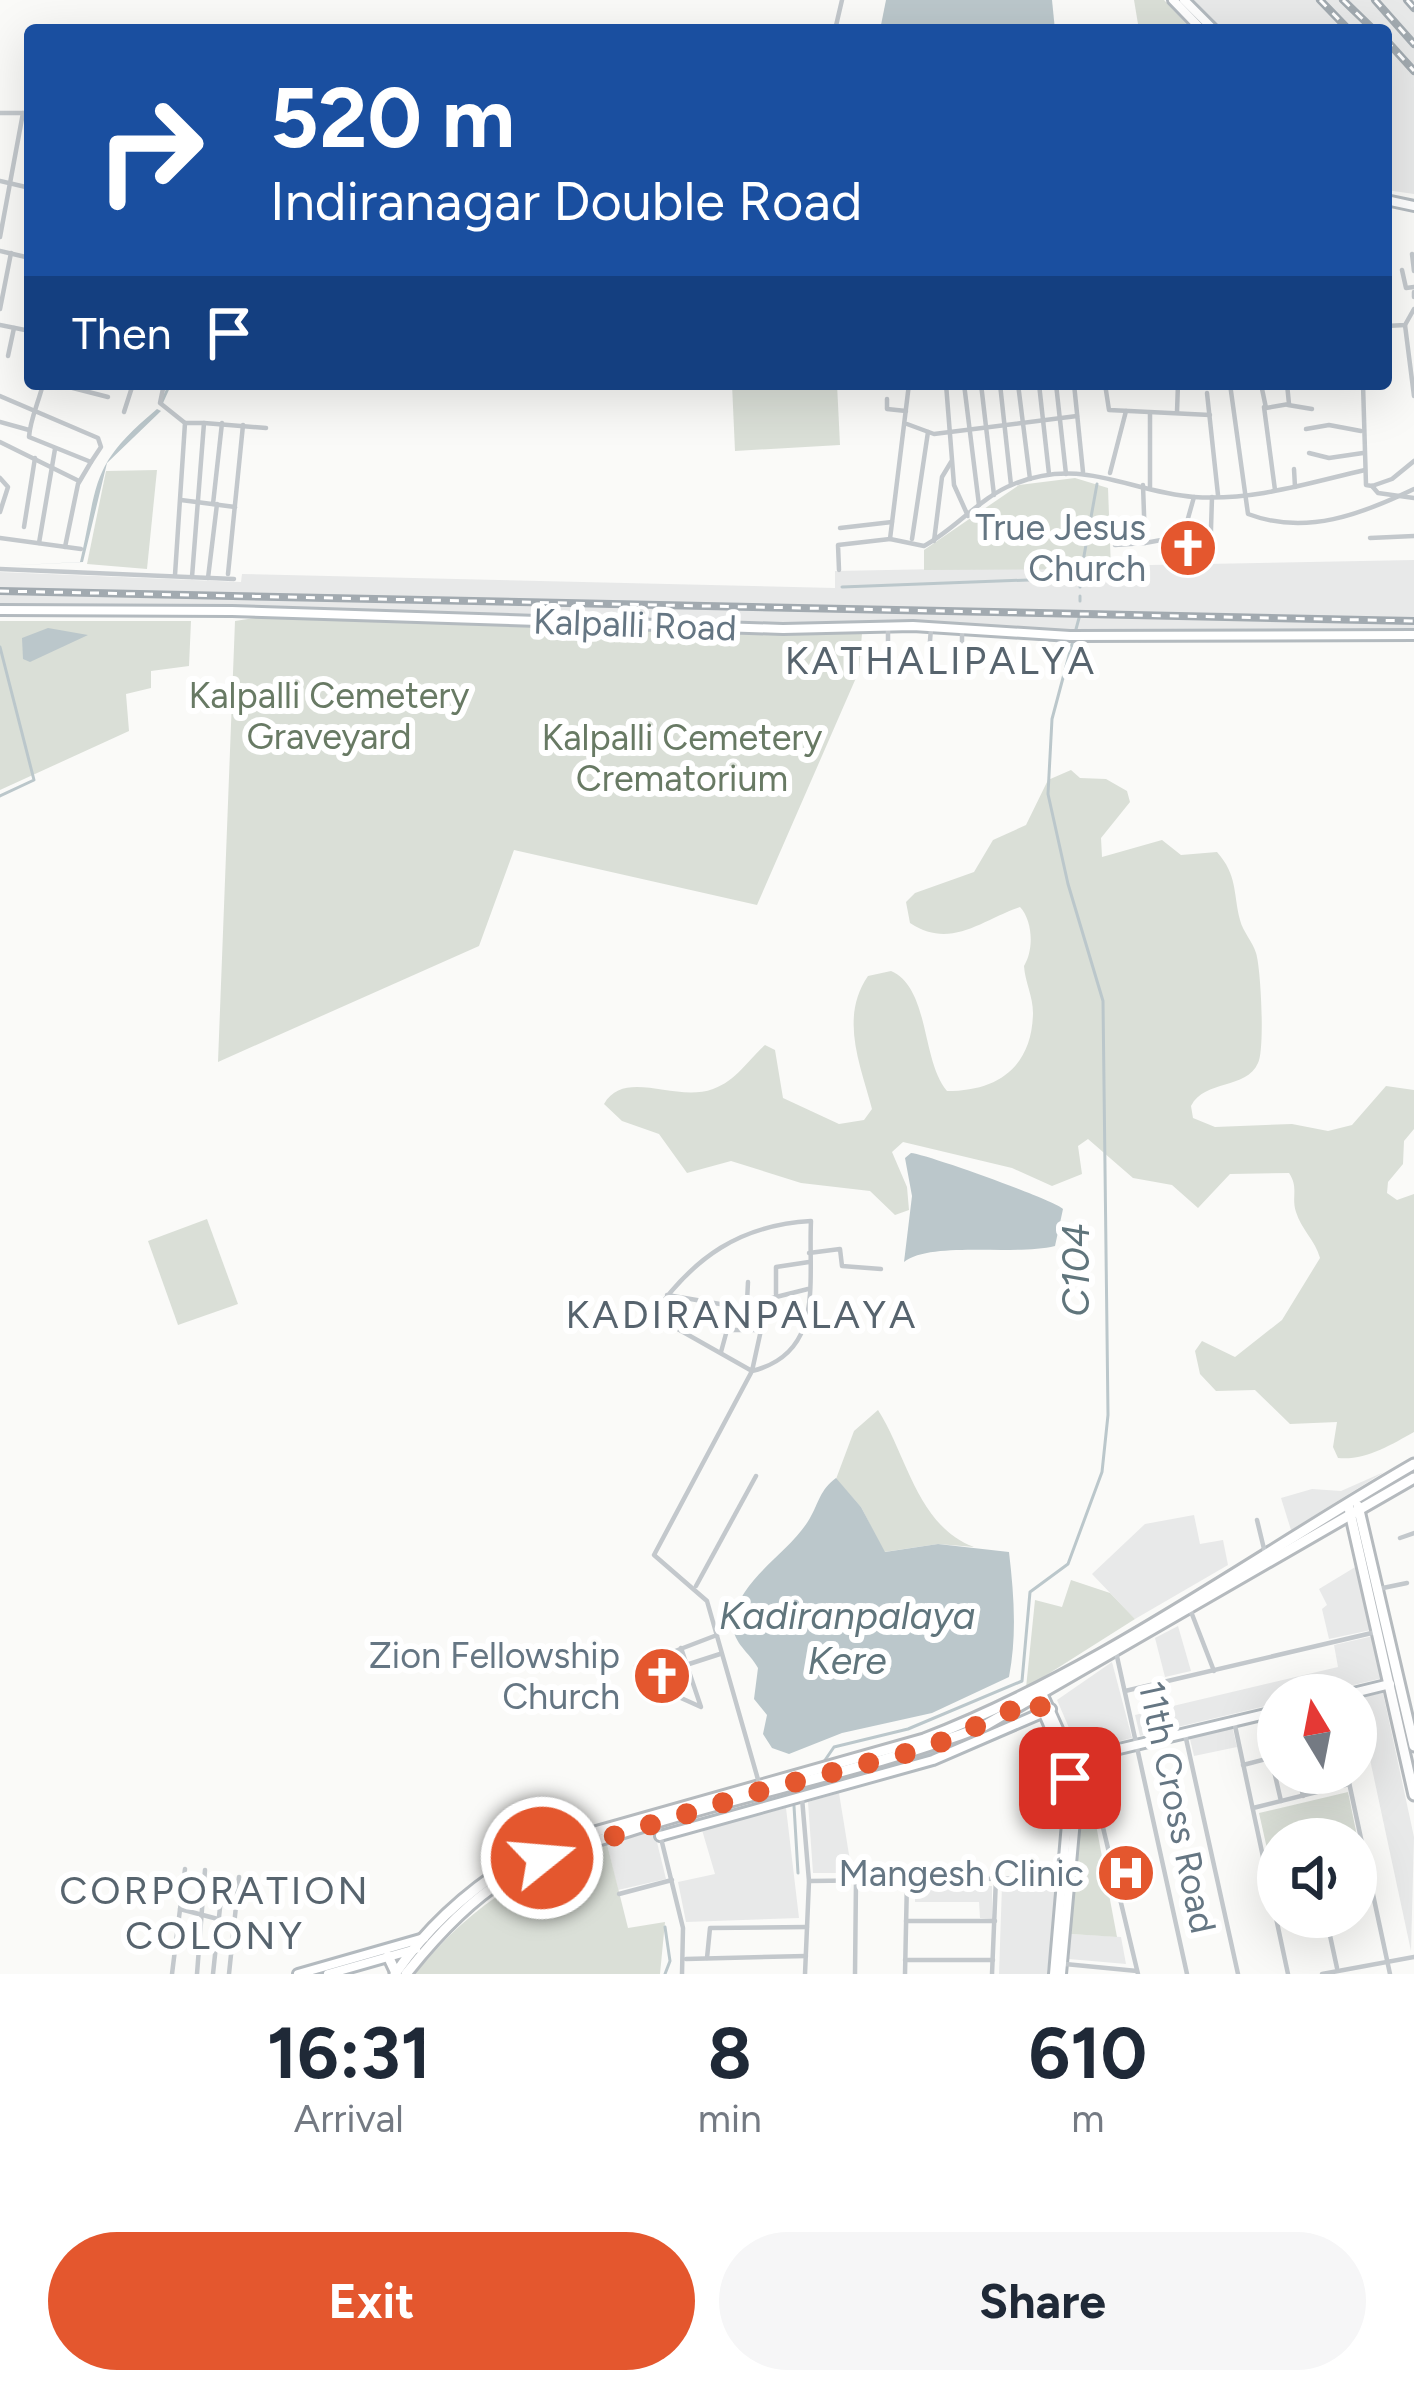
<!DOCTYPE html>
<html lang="en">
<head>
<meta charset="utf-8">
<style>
	body { margin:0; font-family:Figtree,sans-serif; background:#f6f6f7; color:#1f2937; height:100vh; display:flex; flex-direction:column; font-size:45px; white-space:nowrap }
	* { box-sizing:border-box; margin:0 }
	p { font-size:39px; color:#747a83 }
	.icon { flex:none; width:66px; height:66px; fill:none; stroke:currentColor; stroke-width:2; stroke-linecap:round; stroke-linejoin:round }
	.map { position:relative; height:1974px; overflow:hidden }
	.side { display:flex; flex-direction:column; background:#fff; flex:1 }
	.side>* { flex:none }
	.banner { position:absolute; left:24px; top:24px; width:1368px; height:366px; border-radius:12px; box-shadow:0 12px 48px #0002; background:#1a4fa0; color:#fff; overflow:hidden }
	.needle { width:78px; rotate:350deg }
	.tools { position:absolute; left:1257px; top:1674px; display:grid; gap:24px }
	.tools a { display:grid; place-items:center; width:120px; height:120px; border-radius:50%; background:#fff; box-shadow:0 12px 48px #0002; font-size:60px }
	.pin { position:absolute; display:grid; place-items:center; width:102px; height:102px; color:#fff; margin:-51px; border-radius:24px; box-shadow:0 6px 18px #0006 }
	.me { position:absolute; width:132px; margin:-66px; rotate:73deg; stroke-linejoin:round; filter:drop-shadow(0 0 9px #0008) }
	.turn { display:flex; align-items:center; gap:42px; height:252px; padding:0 48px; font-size:54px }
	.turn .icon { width:156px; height:156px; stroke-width:2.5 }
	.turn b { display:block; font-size:84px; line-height:102px }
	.then { display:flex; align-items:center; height:114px; padding:0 48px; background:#0003; gap:24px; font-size:45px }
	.eta { display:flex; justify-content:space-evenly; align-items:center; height:204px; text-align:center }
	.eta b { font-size:72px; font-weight:700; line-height:84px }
	.primary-button { display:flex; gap:24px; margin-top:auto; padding:24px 48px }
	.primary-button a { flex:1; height:138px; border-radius:72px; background:#e4572e; color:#fff; font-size:48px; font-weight:700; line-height:138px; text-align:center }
	.primary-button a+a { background:#f6f6f7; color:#1f2937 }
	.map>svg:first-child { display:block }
	.built { fill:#e8e9e9 }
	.green { fill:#dadfd7 }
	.water { fill:#bbc7cb }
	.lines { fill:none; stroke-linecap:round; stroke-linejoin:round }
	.stream { stroke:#bbc7cb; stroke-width:3 }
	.secondary-casing { stroke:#b3babf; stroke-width:14 }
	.primary-casing { stroke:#b5babe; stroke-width:15 }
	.street { stroke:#c3c8cc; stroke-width:4.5 }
	.secondary { stroke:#fff; stroke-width:8 }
	.primary { stroke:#fff; stroke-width:9 }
	.rail-casing { stroke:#a2aab0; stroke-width:8 }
	.rail { stroke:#fff; stroke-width:3; stroke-dasharray:9; stroke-linecap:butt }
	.route { stroke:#e4572e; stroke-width:21; stroke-dasharray:0 37.8 }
	.labels { text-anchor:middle; stroke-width:12; stroke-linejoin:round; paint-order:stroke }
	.poi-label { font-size:36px; fill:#657683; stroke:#fff; text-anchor:end }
	.street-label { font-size:36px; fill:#657683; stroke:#fff }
	.park-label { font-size:36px; fill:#687a64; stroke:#fff }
	.neighbourhood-label { font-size:39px; letter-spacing:3px; fill:#57646e; stroke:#fff }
	.water-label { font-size:39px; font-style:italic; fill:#60757c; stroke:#fff }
</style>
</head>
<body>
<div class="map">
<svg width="1414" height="1974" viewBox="0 0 1414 1974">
	<rect width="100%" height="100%" fill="#fafaf8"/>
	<!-- built -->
	<g class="built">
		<polygon points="1191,0 1414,0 1414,194 1386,190 1386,30 1219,30"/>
		<polygon points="1414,560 1414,628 1074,631 912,621 820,625 177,606 0,608 0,572 241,582 242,574 835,588 835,571"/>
		<polygon points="1384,1472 1291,1530 1281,1498 1312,1489 1341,1491"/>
		<polygon points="1194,1515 1200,1544 1223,1540 1228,1565 1135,1619 1092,1574 1145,1524"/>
		<polygon points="1357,1566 1371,1630 1329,1639 1322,1609 1327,1605 1319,1589"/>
		<polygon points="1178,1626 1191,1671 1165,1677 1155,1638"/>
		<polygon points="1373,1636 1383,1678 1311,1695 1278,1695 1278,1703 1140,1736 1135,1715 1338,1667 1334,1645"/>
		<polygon points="1112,1662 1132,1738 1079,1751 1057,1700"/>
		<polygon points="1383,1693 1414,1837 1411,1951 1362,1722 1356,1722 1356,1698"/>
		<polygon points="1232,1726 1237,1747 1194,1756 1189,1735"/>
		<polygon points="839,1793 852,1873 813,1873 808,1802"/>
		<polygon points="786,1808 799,1918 686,1922 678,1882 715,1874 702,1830"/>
		<polygon points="654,1830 666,1879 618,1890 607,1844"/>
		<polygon points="1002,1885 1058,1886 1047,1974 999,1974"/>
		<polygon points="992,1886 992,1919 980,1918 979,1902 915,1902 915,1887"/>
		<polygon points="1071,1934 1121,1937 1126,1964 1069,1959"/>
	</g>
	<!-- green -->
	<g class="green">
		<polygon points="1134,0 1164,0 1192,30 1139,30"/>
		<polygon points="732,384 837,384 840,445 735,451"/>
		<polygon points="157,470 147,569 87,564 106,471"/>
		<polygon points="1075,478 1108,488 1111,569 924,570 924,550 1019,485"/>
		<polygon points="260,617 862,633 859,671 757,905 514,850 479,946 218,1062 235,621"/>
		<polygon points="0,621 191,621 189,666 151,671 151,688 126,694 129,731 0,790"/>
		<path d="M1071,770L1080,778L1106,779L1127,791L1130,802L1101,838L1102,857L1162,840L1181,855L1217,852C1238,876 1233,893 1240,920C1243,932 1253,942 1256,953C1261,968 1265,1050 1258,1063C1246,1090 1205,1079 1191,1106L1193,1118L1215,1127L1292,1124L1328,1131L1352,1125L1386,1086L1414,1090V1129L1404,1141L1403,1164L1388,1182L1387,1193L1397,1200L1414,1194V1432C1391,1445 1364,1461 1338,1458L1333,1447L1337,1422L1290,1424L1255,1390L1216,1391L1200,1374L1195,1351L1202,1341L1235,1357L1282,1320L1320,1258C1315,1240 1301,1229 1296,1212C1291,1197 1299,1188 1289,1173L1230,1174L1198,1208L1172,1185L1133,1178L1088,1139L1078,1146L1082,1174L1052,1186L1012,1168L903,1142L892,1152L907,1187L909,1210L895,1215L870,1191L801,1183L731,1161L687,1173L659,1134L622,1121L604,1104C625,1068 675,1103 713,1089C737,1080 748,1060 765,1045L775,1050L783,1098L839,1124L864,1120L872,1109C861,1066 839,1018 868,976L891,971C930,988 921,1060 947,1091C999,1091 1032,1066 1033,1013C1033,996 1025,982 1024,966C1034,950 1033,921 1020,907C981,920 951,950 910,923L906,902L915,893L974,872L993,840L1026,825L1048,780Z"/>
		<polygon points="207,1219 238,1304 178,1325 148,1241"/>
		<path d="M878,1410C907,1455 917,1526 974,1547L938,1544L884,1552L861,1507L836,1479L854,1431Z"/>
		<polygon points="1071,1580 1110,1593 1135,1619 1026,1688 1035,1600 1062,1607"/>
		<polygon points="1348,1792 1359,1846 1356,1839 1278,1839 1275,1884 1259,1813"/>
		<polygon points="1079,1798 1091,1798 1117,1937 1071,1934"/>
		<path d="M607,1844L628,1928L665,1922L660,1974H415C469,1907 526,1870 607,1844Z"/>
	</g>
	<!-- water -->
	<g class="water">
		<polygon points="886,0 1052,0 1055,30 880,30"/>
		<path d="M157,409L161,411L107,463L83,562L0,566L80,562C99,481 89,466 157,409Z"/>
		<polygon points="48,628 88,635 30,662 23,659 22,638"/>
		<path d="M911,1153C926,1154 1054,1200 1063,1209L1055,1246C1014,1256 931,1241 904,1262L912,1196L905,1158Z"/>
		<path d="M836,1478L861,1507L885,1552L938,1544L1009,1552C1014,1595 1017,1635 1009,1677L932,1713L842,1733L789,1754L772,1748L763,1734L767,1715L754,1699L758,1668C748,1650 729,1641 734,1618C741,1577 791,1552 810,1518C819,1502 820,1490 836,1478Z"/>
	</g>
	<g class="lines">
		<!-- stream -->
		<g class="stream">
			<polyline points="161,404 170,384"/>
			<polyline points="1080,578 1097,484"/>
			<polyline points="842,587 1080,578 1080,587"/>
			<polyline points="1080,601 1080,596"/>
			<polyline points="0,647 34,780 0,796"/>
			<polyline points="821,1766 834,1747 908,1729 1022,1681 1030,1592 1068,1564 1102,1472 1108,1415 1103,1001 1068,884 1048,794 1052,719 1079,618"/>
			<polyline points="805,1790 966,1742"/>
			<polyline points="792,1792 792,1794"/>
			<polyline points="794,1806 798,1873"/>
			<polyline points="665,1974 670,1961 665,1927"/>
		</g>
		<defs>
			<g id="secondary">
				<polyline points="1173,0 1202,30"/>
				<polyline points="1184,0 1214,30"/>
				<polyline points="1386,200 1414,206"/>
				<polyline points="0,610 232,611 783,629 913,626 1070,636 1414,635"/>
				<polyline points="1041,1691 1079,1776 1061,1974"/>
				<polyline points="1036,1695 1071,1777 1054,1974"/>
				<polyline points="1345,1695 1390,1684"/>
				<polyline points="1073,1760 1278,1711"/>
				<polyline points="660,1836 933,1760 1051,1709"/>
				<polyline points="298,1974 424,1938"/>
				<polyline points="328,1974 416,1949"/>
			</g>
			<g id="primary">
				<polyline points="1358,1506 1414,1746"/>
				<polyline points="1349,1508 1414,1795"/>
				<polyline points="388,1956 396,1973"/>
				<path d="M395,1974C432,1920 480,1880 538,1848L924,1739C1098,1672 1253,1557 1414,1464"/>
				<path d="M406,1974C433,1940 468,1902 505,1879C547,1853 595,1842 641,1827C755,1791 873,1769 984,1726L1414,1478"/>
			</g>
		</defs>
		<!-- secondary casing -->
		<use href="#secondary" class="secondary-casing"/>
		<!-- primary casing -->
		<use href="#primary" class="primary-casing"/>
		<!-- street -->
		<g class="street">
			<polyline points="835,30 842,0"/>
			<polyline points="0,113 30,113"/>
			<polyline points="0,181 30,188"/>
			<polyline points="0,237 23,113"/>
			<polyline points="0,251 30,258"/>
			<polyline points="1412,254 1414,271"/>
			<polyline points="27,258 30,242"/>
			<polyline points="1402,270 1406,288 1414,287"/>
			<polyline points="1414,292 1414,297"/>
			<polyline points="1386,308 1390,325"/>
			<polyline points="0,309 11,253"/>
			<polyline points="0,325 30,331"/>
			<polyline points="1405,325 1414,396"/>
			<polyline points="1386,326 1405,325 1414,309"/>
			<polyline points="8,356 14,328"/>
			<polyline points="164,384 160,403 185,423 175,575"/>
			<polyline points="946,384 954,485 968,516"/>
			<polyline points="964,384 979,505"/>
			<polyline points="981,384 994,495"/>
			<polyline points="1000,384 1011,485"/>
			<polyline points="1018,384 1030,479"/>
			<polyline points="1039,384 1049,474"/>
			<polyline points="1056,384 1066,474"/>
			<polyline points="1074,384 1083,472"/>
			<polyline points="1105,384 1109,410 1210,415"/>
			<path d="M1230,384L1248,514C1306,536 1362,514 1414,489"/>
			<polyline points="1261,384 1266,408 1289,404 1287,384"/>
			<polyline points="1363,384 1366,485 1372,486"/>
			<polyline points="889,385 907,385"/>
			<polyline points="69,387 108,397"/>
			<polyline points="1207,393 1218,495"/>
			<path d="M0,396L98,438L101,447L91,462L29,437C30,420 39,401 43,384"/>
			<polyline points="887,399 887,409 906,411"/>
			<polyline points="1288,405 1312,409"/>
			<polyline points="1264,407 1275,490"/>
			<polyline points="124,412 133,384"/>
			<polyline points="1177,412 1178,384"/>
			<polyline points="0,422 29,430"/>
			<polyline points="185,423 204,423 192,577"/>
			<polyline points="204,423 266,428"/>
			<polyline points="907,424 934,434 1077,416"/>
			<polyline points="1306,429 1329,425 1361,431"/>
			<polyline points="0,442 79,481"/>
			<polyline points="1309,453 1329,458 1363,453"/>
			<polyline points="1294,469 1295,487"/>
			<polyline points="1110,473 1126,411"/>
			<polyline points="0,478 8,487 0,512"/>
			<polyline points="1143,485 1145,543 1183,536 1194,497"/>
			<polyline points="1372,486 1392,479 1414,461"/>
			<polyline points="1372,486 1378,493 1414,498"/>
			<polyline points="1150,487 1150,414"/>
			<polyline points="181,500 235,507"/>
			<polyline points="213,504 222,423"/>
			<polyline points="24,527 35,458"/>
			<polyline points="840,528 892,522"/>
			<polyline points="0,538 81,549"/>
			<polyline points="1370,538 1414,536"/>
			<path d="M890,539L924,546C956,529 980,497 1014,484C1084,456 1128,492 1194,497C1254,501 1308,483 1365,470"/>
			<polyline points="912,539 928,432"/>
			<polyline points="934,541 942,477 951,462"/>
			<polyline points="39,543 55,449"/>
			<polyline points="1115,545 1145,543"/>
			<polyline points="65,547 78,484 91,462"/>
			<polyline points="1210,561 1212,497"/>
			<polyline points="0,569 234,579"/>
			<polyline points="839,570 838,545 890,539 909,384"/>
			<polyline points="228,574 243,425"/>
			<polyline points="208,578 217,504"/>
			<polyline points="962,629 962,659"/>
			<polyline points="888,649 888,627"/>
			<polyline points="929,654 931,628"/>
			<polyline points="809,1253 840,1249 842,1266 881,1269"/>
			<polyline points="748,1282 747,1302 764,1306"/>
			<polyline points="776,1294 776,1267 809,1262"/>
			<polyline points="667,1295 720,1304"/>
			<polyline points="721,1352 727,1330 761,1330 764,1300 808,1289"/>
			<polyline points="1257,1520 1265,1553"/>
			<polyline points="1400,1538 1414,1533"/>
			<polyline points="696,1586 756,1476"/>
			<polyline points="1378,1589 1407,1583"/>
			<polyline points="1190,1609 1214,1671"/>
			<polyline points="681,1648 701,1707 661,1689 652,1676 720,1654"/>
			<polyline points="1116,1652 1187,1974"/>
			<polyline points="636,1666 717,1635"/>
			<polyline points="1125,1691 1376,1632"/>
			<polyline points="1261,1715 1281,1801"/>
			<polyline points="1234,1721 1288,1974"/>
			<polyline points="1185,1734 1238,1974"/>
			<polyline points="1243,1765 1278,1756"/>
			<polyline points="1077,1768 1090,1773 1138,1974"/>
			<polyline points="1298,1773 1303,1796"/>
			<polyline points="1347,1773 1390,1974"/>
			<path d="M759,1783L707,1601L654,1555L752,1371C825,1353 808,1282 811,1221C740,1225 694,1257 653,1315L752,1371L761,1330"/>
			<polyline points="802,1798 809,1881 805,1974"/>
			<polyline points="1253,1808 1349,1784"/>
			<polyline points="657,1822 683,1928 682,1974"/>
			<polyline points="1356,1879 1369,1877"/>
			<polyline points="809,1881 1064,1878"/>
			<polyline points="619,1894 672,1880"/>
			<polyline points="180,1909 233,1923"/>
			<polyline points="1326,1917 1337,1968"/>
			<polyline points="906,1921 995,1921"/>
			<polyline points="707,1958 710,1928 807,1927"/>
			<polyline points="686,1959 806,1956"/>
			<polyline points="905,1960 993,1960"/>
			<polyline points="1065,1964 1137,1971"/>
			<polyline points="172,1974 185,1869"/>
			<polyline points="197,1974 205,1870"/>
			<polyline points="213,1974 223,1879"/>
			<polyline points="229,1974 239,1877"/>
			<polyline points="855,1974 856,1880"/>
			<polyline points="905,1974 907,1880"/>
			<polyline points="992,1974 996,1878"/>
			<polyline points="1322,1974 1414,1957"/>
		</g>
		<!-- secondary -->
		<use href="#secondary" class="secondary"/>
		<!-- primary -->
		<use href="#primary" class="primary"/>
		<defs>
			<g id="rail">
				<polyline points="1320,0 1349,30"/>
				<polyline points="1343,0 1374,30"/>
				<polyline points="1375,0 1414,44"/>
				<polyline points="1407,0 1414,8"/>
				<polyline points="1386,40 1414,71"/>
				<polyline points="0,591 1414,621"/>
			</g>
		</defs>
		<!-- rail casing -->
		<use href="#rail" class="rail-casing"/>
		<!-- rail -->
		<use href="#rail" class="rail"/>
	</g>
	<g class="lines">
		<!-- route -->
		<polyline class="route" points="542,1858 761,1791 930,1747 1037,1699 1070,1778"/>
	</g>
	<!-- icons -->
	<defs>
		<symbol id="church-disc" viewBox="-11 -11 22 22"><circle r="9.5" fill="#e4572e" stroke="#fff"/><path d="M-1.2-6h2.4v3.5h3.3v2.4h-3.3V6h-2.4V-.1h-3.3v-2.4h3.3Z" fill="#fff"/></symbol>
		<symbol id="hospital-disc" viewBox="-11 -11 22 22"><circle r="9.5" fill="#e4572e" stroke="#fff"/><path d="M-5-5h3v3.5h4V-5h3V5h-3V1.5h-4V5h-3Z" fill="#fff"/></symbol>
	</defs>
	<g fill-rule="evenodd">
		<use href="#church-disc" x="1155" y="515" width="66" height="66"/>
		<use href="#church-disc" x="629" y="1643" width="66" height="66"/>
		<use href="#hospital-disc" x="1093" y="1840" width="66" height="66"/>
	</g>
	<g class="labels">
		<!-- poi labels -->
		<g class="poi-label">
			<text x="1146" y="540">True Jesus<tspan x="1146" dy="41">Church</tspan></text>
			<text x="620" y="1668">Zion Fellowship<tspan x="620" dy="41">Church</tspan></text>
			<text x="1084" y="1886">Mangesh Clinic</text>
		</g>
		<!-- street labels -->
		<g class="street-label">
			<text transform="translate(635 624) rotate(2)" y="13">Kalpalli Road</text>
			<text transform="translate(1178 1807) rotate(78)" y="13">11th Cross Road</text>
		</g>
		<!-- park labels -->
		<g class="park-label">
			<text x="329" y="708">Kalpalli Cemetery<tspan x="329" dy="41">Graveyard</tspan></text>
			<text x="682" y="750">Kalpalli Cemetery<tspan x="682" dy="41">Crematorium</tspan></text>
		</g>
		<!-- neighbourhood labels -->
		<g class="neighbourhood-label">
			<text x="941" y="674">KATHALIPALYA</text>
			<text x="742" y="1328">KADIRANPALAYA</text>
			<text x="215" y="1904">CORPORATION<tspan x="215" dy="45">COLONY</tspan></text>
		</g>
		<!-- water labels -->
		<g class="water-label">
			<text transform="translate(1075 1270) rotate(-90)" y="14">C104</text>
			<text x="847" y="1629">Kadiranpalaya<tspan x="847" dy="45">Kere</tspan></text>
		</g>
	</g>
</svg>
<div class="tools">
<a><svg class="needle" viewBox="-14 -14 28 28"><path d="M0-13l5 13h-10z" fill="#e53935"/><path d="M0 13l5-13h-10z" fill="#747a83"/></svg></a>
<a><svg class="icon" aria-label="sound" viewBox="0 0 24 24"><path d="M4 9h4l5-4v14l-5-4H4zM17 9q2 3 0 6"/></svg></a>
</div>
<div class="pin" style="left:1070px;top:1778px;background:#d93025"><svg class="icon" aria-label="arrive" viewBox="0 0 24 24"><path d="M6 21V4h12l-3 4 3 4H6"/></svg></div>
<svg class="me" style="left:542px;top:1858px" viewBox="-20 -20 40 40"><circle r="17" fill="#e4572e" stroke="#fff" stroke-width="3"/><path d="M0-11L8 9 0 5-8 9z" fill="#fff"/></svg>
<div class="banner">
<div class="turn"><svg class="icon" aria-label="right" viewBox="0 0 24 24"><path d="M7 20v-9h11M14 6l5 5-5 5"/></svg><div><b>520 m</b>Indiranagar Double Road</div></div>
<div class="then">Then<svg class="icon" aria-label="arrive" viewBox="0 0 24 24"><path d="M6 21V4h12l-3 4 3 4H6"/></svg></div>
</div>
</div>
<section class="side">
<div class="eta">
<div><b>16:31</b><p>Arrival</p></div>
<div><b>8</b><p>min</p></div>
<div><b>610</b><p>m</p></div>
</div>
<div class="primary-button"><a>Exit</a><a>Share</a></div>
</section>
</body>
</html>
